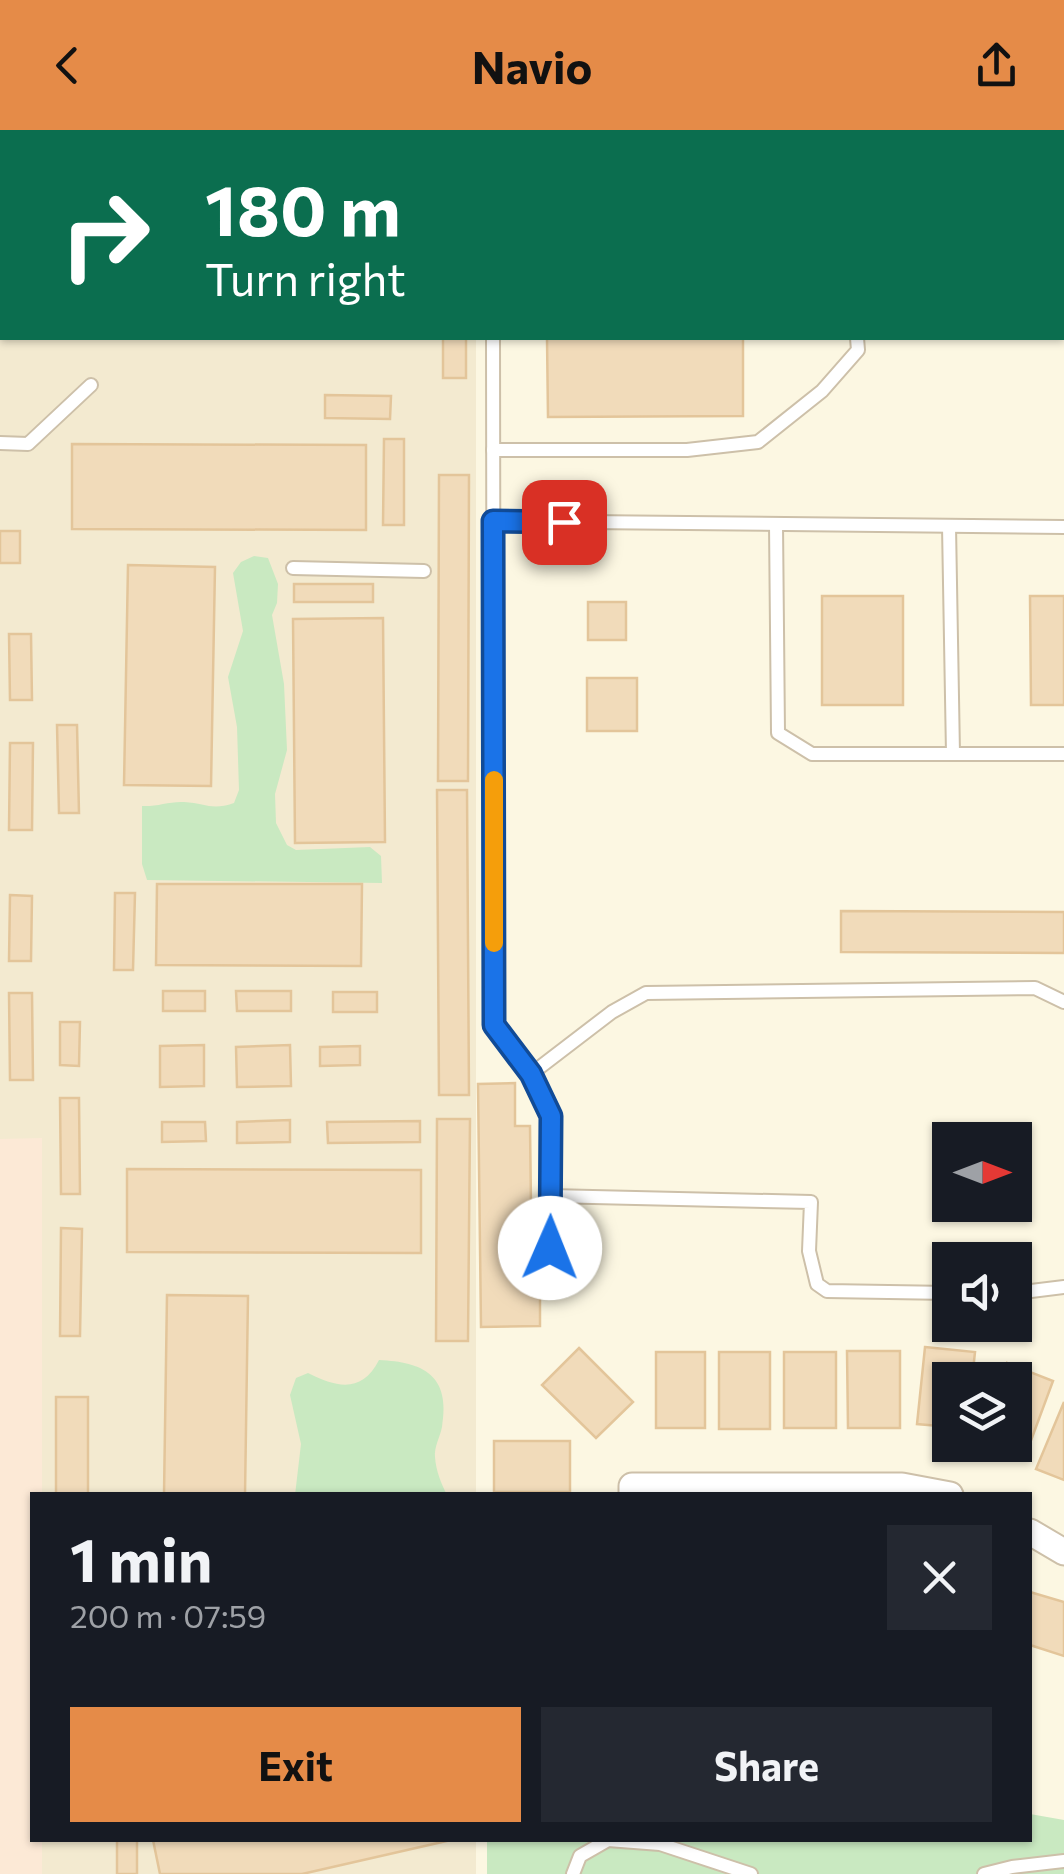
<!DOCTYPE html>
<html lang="en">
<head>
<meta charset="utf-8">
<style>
	body { margin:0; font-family:Commissioner,sans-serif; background:#242831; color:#f1f3f6; height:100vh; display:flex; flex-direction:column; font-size:38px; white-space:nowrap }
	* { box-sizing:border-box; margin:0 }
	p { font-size:32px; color:#9ea1a6 }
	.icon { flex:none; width:55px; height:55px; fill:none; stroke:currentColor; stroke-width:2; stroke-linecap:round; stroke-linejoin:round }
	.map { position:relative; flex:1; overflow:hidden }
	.side { position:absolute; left:30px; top:1362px; width:1002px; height:350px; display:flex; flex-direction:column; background:#171b24; border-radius:0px; box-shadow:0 2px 8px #0004 }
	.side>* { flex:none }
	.guide { position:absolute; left:0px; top:0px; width:1065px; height:210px; box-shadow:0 2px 8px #0004; background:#0b6e4f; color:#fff; overflow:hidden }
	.needle { width:65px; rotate:90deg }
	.tools { position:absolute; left:932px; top:992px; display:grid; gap:20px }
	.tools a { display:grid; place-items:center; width:100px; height:100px; border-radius:0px; background:#171b24; box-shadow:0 2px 8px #0004; font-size:50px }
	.pin { position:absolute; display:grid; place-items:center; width:85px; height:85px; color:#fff; margin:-42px; border-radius:20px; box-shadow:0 5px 15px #0006 }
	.me { position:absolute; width:110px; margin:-55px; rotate:1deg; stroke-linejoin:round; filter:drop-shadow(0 0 8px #0008) }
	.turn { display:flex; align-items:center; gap:35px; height:210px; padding:0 40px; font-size:45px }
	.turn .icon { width:130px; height:130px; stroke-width:2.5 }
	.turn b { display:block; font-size:70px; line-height:85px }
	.round { display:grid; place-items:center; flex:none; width:105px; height:105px; border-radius:0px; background:#242831 }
	.head { display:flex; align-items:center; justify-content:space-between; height:170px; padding:0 40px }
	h1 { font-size:60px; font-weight:700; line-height:75px }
	.button { display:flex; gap:20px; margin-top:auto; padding:20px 40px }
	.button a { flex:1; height:115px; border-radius:0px; background:#e58b48; color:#111; font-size:40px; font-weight:700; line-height:115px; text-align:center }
	.button a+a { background:#242831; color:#f1f3f6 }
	header { display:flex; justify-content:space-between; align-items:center; height:130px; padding:0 40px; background:#e58b48; color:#111; font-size:45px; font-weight:700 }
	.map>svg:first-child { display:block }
	.residential { fill:#f3ead0 }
	.commercial { fill:#fce9d6 }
	.green { fill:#c9e9c1 }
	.building { fill:#f1dbba; stroke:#e3c59a; stroke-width:2.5 }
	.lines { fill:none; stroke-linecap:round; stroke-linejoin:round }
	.service-casing { stroke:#cdc0a9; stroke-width:16 }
	.minor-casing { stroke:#cdc0a9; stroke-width:29 }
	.service { stroke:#fff; stroke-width:12 }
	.minor { stroke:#fff; stroke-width:25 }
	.route-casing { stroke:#114b97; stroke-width:25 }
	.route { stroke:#1a73e8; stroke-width:18 }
	.slow { stroke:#f59e0b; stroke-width:18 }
</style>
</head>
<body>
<header><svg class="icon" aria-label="back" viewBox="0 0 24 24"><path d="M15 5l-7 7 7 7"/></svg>Navio<svg class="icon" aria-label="share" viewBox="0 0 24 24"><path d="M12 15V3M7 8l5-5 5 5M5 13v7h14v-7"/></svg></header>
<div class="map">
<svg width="1064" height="1744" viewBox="0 0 1064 1744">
	<rect width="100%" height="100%" fill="#fcf7e2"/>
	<!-- residential -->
	<g class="residential">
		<polygon points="0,0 475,0 2,2 2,208 476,208 476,1365 42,1365 42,1009 0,1009"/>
		<rect x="42" y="1710" width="434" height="34"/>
	</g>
	<!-- commercial -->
	<polygon class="commercial" points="42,1008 42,1365 32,1365 32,1710 42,1710 42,1744 0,1744 0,1009"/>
	<!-- green -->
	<g class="green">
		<path d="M254,426L268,428L278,454L277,473L272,485L284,554L287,620L275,664L276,693L287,715L296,720L370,717L381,726L382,753L147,750L142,734V676C156,677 170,671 184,672C206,673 211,681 234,673L239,660L237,597L228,547L243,501L233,443L241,432Z"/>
		<path d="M379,1230C423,1232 451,1245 442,1297C440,1307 434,1317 435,1327C436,1341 441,1353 447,1365H295L301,1314L290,1265L296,1248L308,1243C338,1258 362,1263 379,1230Z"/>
		<polygon points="1030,1684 1064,1690 1064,1744 487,1744 487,1710 1030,1710"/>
	</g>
	<!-- building -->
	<g class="building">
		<polygon points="0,0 41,0 2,2 2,121"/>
		<rect x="281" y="0" width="84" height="2"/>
		<rect x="547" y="0" width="195" height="2"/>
		<rect x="443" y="208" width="23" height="40"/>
		<polygon points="547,208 743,208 743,286 548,287"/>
		<polygon points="325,265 391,266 390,289 325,288"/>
		<polygon points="384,309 404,309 404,395 383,395"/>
		<polygon points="72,314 366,315 366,400 72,399"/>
		<polygon points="439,345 469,345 468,651 438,651"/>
		<rect x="0" y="401" width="20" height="32"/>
		<polygon points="128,435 215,437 211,656 124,655"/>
		<rect x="294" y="454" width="79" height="18"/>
		<rect x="822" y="466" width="81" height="109"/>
		<polygon points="1030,466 1064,466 1064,575 1031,575"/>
		<rect x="588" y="472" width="38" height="38"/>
		<polygon points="383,488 385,712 295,713 293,489"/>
		<polygon points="9,504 31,504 32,570 10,570"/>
		<rect x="587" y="548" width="50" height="53"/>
		<polygon points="57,595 77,595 79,683 59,683"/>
		<polygon points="10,613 33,613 32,700 9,700"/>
		<polygon points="437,660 467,660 469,965 439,965"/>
		<polygon points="157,754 362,754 361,836 156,835"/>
		<polygon points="115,763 135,763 133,840 114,840"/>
		<polygon points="10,765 32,766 31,831 9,831"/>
		<polygon points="841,781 1064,782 1064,823 841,822"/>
		<rect x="163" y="861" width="42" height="20"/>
		<polygon points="236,861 291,861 291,881 237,881"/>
		<rect x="333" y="862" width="44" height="20"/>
		<polygon points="9,863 32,863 33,950 10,950"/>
		<polygon points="60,892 80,892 79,936 60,935"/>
		<polygon points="204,915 204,956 160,957 160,916"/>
		<polygon points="290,915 291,956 237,957 236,917"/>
		<polygon points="360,916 360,935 320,936 320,917"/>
		<polygon points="515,953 515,996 530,996 532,1154 540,1154 540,1196 481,1197 478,954"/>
		<polygon points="60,968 79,968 80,1064 61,1064"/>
		<polygon points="437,989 470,989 468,1211 436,1211"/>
		<polygon points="290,990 290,1012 237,1013 237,992"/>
		<polygon points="420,991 420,1012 328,1013 327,992"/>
		<polygon points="162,992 205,992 206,1011 162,1012"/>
		<polygon points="127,1039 421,1040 421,1123 127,1122"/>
		<polygon points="61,1098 82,1099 80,1206 60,1206"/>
		<polygon points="167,1165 248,1166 245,1365 164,1365"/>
		<polygon points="925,1217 975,1222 972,1250 950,1250 950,1297 917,1294"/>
		<polygon points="579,1218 633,1272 596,1308 542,1255"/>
		<polygon points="847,1221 900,1221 900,1298 848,1298"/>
		<rect x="656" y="1222" width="49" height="76"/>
		<rect x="719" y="1222" width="51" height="77"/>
		<rect x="784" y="1222" width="52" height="76"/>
		<polygon points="1007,1233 1053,1251 1026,1324 1001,1315 1015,1315 1015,1250 1001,1250"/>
		<rect x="56" y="1267" width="32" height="98"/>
		<polygon points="1064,1272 1064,1350 1036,1339"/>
		<rect x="494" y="1311" width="76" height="51"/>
		<polygon points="1030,1462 1064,1472 1064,1526 1030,1515"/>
		<rect x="117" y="1710" width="20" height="34"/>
		<polygon points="153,1710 451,1710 302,1744 160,1744"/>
	</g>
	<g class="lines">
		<defs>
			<g id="service">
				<polyline points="493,0 493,2"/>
				<polyline points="854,0 854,2"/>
				<polyline points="493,208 494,895 531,944 551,986 549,1118"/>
				<polyline points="0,313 28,314 91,255"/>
				<polyline points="493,320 687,320 758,312 822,261 858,220 857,208"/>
				<polyline points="493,391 1064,397"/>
				<polyline points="776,394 778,603 812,624 1064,624"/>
				<polyline points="949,396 953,624"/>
				<polyline points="293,438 424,441"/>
				<polyline points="531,944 612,882 646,863 1035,858 1064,872"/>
				<polyline points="550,1066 811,1072 809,1121 817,1154 827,1161 950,1163"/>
				<polyline points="1015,1163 1064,1157"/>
				<polyline points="573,1744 580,1726 608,1710 660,1714 751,1744"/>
				<polyline points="984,1744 1012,1737 1064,1731"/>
			</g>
			<g id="minor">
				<polyline points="632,1365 632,1356 902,1356 950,1365"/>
				<polyline points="1030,1402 1064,1422"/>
			</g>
		</defs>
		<!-- service casing -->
		<use href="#service" class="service-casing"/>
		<!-- minor casing -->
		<use href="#minor" class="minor-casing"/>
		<!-- service -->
		<use href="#service" class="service"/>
		<!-- minor -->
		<use href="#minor" class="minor"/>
	</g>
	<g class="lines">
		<defs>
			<polyline id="route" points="550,1118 551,986 531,944 494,895 493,391 564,392"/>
		</defs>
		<!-- route casing -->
		<use href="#route" class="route-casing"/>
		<!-- route -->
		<use href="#route" class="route"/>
		<!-- slow -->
		<polyline class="slow" points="494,650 494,813"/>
	</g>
</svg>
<div class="tools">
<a><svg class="needle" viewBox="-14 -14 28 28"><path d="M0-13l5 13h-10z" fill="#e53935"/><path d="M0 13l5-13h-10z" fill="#9ea1a6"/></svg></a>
<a><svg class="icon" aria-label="sound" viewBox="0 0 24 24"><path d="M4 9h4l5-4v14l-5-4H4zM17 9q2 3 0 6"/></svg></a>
<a><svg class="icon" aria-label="layers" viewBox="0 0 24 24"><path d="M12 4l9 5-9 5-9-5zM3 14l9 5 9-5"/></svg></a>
</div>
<div class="pin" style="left:564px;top:392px;background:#d93025"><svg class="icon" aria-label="arrive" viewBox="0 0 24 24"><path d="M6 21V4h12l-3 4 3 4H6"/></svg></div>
<svg class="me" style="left:550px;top:1118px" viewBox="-20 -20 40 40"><circle r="19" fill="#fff"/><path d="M0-13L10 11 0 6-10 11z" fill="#1a73e8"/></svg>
<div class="guide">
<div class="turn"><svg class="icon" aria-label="right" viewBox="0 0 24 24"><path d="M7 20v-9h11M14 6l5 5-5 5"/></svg><div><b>180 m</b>Turn right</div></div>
</div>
<section class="side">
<div class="head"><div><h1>1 min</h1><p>200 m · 07:59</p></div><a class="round"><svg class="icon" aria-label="close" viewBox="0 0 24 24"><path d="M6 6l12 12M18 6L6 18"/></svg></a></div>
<div class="button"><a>Exit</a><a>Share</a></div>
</section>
</div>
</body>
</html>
